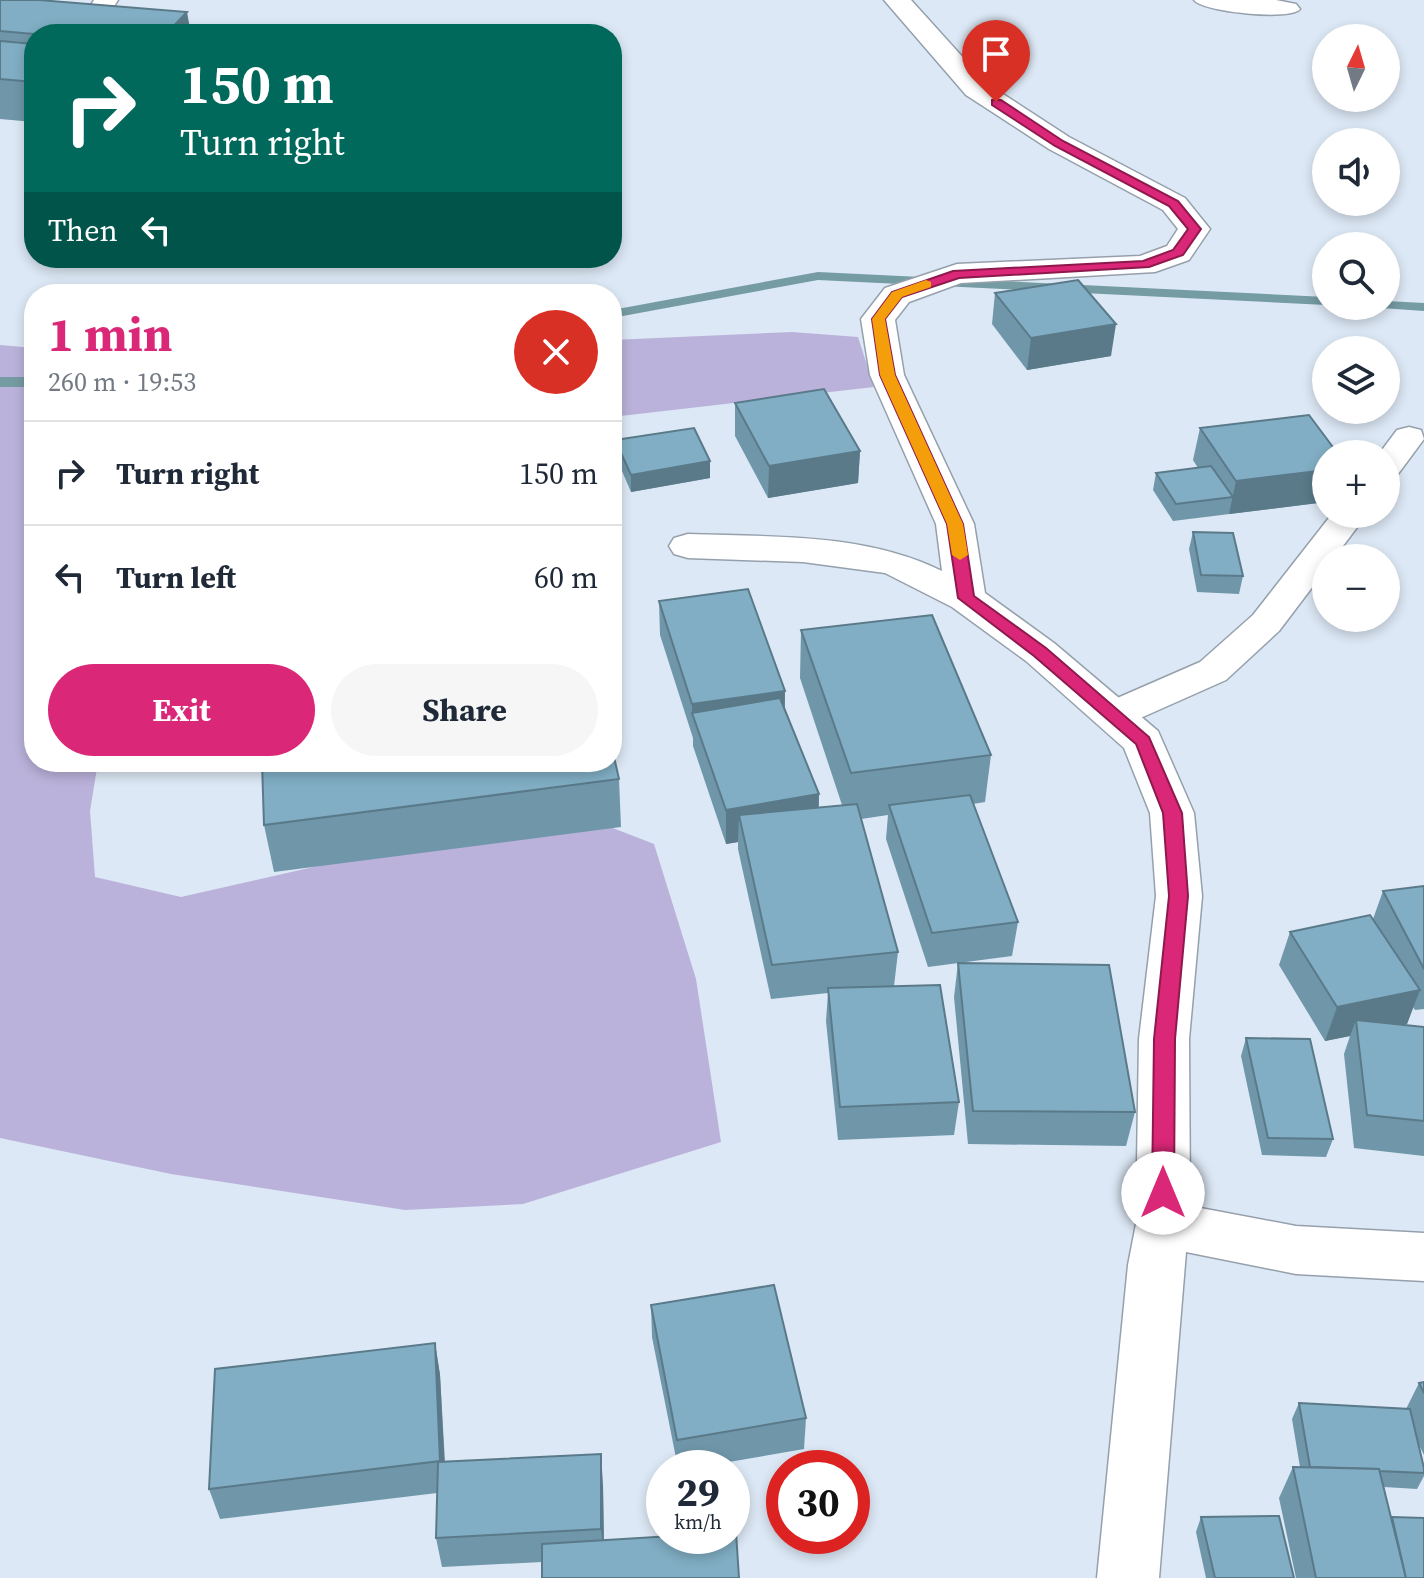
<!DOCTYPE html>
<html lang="en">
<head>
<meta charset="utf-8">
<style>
	body { margin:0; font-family:"Source Serif 4",serif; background:#f6f6f7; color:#1f2937; height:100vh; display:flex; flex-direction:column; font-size:30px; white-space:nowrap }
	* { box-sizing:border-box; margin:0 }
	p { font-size:26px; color:#747a83 }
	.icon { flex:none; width:44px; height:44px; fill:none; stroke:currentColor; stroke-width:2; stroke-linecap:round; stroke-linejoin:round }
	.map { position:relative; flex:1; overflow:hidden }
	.details { position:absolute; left:24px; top:284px; width:598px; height:488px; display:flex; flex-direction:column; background:#fff; border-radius:32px; box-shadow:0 4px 12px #0003 }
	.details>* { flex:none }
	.banner { position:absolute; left:24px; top:24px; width:598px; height:244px; border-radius:32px; box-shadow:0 4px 12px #0003; background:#00695c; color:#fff; overflow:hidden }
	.needle { width:52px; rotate:5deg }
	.fabs { position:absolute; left:1312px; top:24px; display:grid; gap:16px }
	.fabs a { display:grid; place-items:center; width:88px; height:88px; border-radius:50%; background:#fff; box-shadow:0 4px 12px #0003; font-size:40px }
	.speed { position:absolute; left:646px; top:1450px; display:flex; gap:16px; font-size:40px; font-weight:700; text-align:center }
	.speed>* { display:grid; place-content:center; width:104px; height:104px; border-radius:50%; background:#fff; box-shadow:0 4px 12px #0003; line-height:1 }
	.speed small { font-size:20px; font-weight:400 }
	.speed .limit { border:12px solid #d22; background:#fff; color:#111 }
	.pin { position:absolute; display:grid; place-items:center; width:68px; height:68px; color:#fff; margin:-82px -34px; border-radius:50% 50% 50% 0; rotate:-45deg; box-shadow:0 0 8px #0007 }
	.pin .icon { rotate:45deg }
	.me { position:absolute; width:88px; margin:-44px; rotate:0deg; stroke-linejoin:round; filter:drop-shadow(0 0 6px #0008) }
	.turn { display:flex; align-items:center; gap:28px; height:168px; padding:0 24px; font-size:36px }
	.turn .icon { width:104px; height:104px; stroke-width:2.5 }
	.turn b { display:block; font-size:56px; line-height:68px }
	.then { display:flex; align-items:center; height:76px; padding:0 24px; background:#0003; gap:16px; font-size:30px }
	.round { display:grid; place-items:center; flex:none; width:84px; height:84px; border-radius:42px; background:#f6f6f7 }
	.summary { display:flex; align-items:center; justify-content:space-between; height:136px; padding:0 24px }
	h1 { font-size:48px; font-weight:700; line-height:60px; color:#db2777 }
	.cta { display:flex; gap:16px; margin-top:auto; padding:16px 24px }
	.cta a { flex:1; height:92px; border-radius:48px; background:#db2777; color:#fff; font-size:32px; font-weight:700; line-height:92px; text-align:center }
	.cta a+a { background:#f6f6f7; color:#1f2937 }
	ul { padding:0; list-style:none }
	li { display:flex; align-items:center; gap:24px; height:104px; padding:0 24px; border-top:2px solid #e0e1e3 }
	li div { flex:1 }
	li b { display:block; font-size:30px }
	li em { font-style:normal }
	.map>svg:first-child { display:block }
	.forest { fill:#bab2da }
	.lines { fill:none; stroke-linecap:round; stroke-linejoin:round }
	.stream { fill:#759ca2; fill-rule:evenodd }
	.lane-casing { stroke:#95a0ac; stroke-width:3 }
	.street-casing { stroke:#95a0ac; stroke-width:3 }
	.lane { fill:#fff; fill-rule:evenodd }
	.street { fill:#fff; fill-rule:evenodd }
	.wall { fill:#6f96a9 }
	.shaded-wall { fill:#5a7a89 }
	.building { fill:#81aec4; stroke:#5a7a89; stroke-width:2 }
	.route { fill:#db2777; stroke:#8e194d; stroke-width:2 }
	.slow { fill:#f59e0b }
</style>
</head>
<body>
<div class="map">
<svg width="1424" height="1578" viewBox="0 0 1424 1578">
	<rect width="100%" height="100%" fill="#dce8f5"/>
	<!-- forest -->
	<g class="forest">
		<polygon points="792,332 858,337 874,387 612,417 612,340"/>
		<polygon points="0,345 34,348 34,762 98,762 90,811 95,877 181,897 515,821 605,825 654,844 696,979 721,1142 523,1204 405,1210 171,1174 0,1138"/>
	</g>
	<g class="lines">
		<!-- stream -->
		<g class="stream">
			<polygon points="818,272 1326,297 1326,305 818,280 612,318 612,310"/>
			<polygon points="1386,301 1424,303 1424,311 1381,308 1379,306 1386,306"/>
			<rect x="0" y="377" width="34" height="10"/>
		</g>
		<defs>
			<g id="lane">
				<polygon points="94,0 118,0 99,30 91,32 0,23 0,9 84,17"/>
				<polygon points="1409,427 1421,430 1424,439 1398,474 1386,477 1386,454 1379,454 1397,430"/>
				<polygon points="1332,514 1367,514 1334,558 1326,558 1326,569 1279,631 1226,680 1127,724 1113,728 1099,724 1094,715 1099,706 1200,662 1253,615"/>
			</g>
			<g id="street">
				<path d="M884,0H911L986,83L1069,137L1185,198L1210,229L1189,260L1155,272L961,283L909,302L895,320L904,375L974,524L985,593L1054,643L1158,731L1194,813L1202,896L1189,1039L1190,1206L1296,1226L1424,1233V1281L1296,1274L1186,1252L1159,1578H1097L1128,1265L1136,1224L1139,1039L1156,896L1150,813L1124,748L1026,661L952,607L885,573L803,562L688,558L674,554L669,546L674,538L688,534C773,537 865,533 942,571L936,524L870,375L861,319L885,288L957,264L1140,256L1167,246L1178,229L1163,210L1049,149L966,95Z"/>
				<path d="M1194,0H1276L1296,4L1300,9C1292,21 1202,12 1194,0Z"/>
			</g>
		</defs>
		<!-- lane casing -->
		<use href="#lane" class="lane-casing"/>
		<!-- street casing -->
		<use href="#street" class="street-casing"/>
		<!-- lane -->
		<use href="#lane" class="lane"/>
		<!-- street -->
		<use href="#street" class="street"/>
	</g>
	<!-- wall -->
	<g class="wall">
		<polygon points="0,0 34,34 34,122 0,119"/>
		<polygon points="995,293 1111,356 1027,370 992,324"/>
		<polygon points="735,403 860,451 858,483 768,498 735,436"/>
		<polygon points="1200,428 1326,502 1173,521 1153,490 1156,473 1198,468 1193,460"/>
		<polygon points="615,440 710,478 631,492 616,457"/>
		<polygon points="1193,532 1243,576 1239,594 1197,592 1189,549"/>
		<polygon points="659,601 785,691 785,709 819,794 819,807 842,805 800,678 801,630 991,755 985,802 973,804 1018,922 1012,956 928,967 886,839 888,815 861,819 898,952 894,986 959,1102 954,1135 838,1140 826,1021 828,993 771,999 738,849 738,842 726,844 693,746 693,738 660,635"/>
		<polygon points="619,779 621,827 274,872 264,825"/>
		<polygon points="1424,886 1424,1009 1415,1010 1413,1007 1407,1024 1400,1025 1424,1027 1424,1156 1354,1148 1344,1054 1350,1036 1325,1041 1279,965 1290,932 1373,919 1383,891"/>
		<polygon points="958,963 1135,1112 1126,1146 968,1144 954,997"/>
		<polygon points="1246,1038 1333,1139 1326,1157 1262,1155 1241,1056"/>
		<polygon points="651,1305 806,1418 804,1449 694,1468 678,1468 652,1337"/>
		<polygon points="435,1343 440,1375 445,1462 603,1485 604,1540 542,1562 442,1567 436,1538 437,1493 220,1519 209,1489"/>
		<polygon points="1424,1382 1424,1455 1419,1445 1424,1468 1424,1476 1417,1489 1384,1487 1391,1518 1392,1517 1424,1578 1296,1578 1279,1498 1293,1467 1300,1467 1292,1419 1299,1403 1406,1409 1419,1383"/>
		<polygon points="1201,1517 1294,1578 1206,1578 1196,1532"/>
	</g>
	<!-- shaded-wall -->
	<g class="shaded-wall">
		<polygon points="187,12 191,34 166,34"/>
		<polygon points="1116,324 1111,356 1027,370 1031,338"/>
		<polygon points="860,451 858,483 768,498 769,466"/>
		<polygon points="710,461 710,478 631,492 631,475"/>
		<polygon points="1326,470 1326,502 1229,514 1236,481"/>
		<polygon points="785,691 784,724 692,713 692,738 692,704"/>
		<polygon points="819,794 817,828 739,815 738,842 726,844 726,810"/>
		<polygon points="1420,990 1407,1024 1357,1034 1356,1020 1350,1036 1325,1041 1337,1007"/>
		<polygon points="435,1343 440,1375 446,1492 440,1461"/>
		<polygon points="601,1454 603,1485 604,1558 601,1529"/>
	</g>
	<!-- building -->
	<g class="building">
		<polygon points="0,0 39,0 187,12 166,34 34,34 0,31"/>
		<polygon points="0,41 34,44 34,82 0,79"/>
		<polygon points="1078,280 1116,324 1031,338 995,293"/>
		<polygon points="824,389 860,451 769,466 735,403"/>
		<polygon points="1309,415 1338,454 1326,454 1326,470 1236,481 1200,428"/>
		<polygon points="694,428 710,461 631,475 615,440"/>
		<polygon points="1211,466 1233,497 1176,504 1156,473"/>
		<polygon points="1193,532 1233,533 1243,576 1201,575"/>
		<polygon points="748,589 785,691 692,704 659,601"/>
		<polygon points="932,615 991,755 851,773 801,630"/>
		<polygon points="780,698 819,794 726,810 692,713"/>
		<polygon points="612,748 619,779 264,825 262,762 612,762"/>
		<polygon points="970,795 1018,922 932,933 889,805"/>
		<polygon points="857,804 898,952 772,965 739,815"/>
		<polygon points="1424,886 1424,969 1383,891"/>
		<polygon points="1370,915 1420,990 1337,1007 1290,932"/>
		<polygon points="958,963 1109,965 1135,1112 973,1111"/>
		<polygon points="940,985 959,1102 840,1107 828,988"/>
		<polygon points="1356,1020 1424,1027 1424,1121 1367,1115"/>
		<polygon points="1246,1038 1310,1039 1333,1139 1268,1138"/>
		<polygon points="774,1285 806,1418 677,1440 651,1305"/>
		<polygon points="435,1343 440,1461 209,1489 215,1369"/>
		<polygon points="1424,1382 1424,1393 1419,1383"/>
		<polygon points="1299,1403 1410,1409 1424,1468 1424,1473 1379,1471 1379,1469 1310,1467"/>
		<polygon points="601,1454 601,1529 436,1538 438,1462"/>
		<polygon points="1293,1467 1379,1469 1406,1578 1316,1578"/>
		<polygon points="1279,1516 1294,1578 1215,1578 1201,1517"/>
		<polygon points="1392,1517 1424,1518 1424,1578 1406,1578"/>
		<polygon points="732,1532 736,1532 739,1578 542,1578 542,1544 672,1536 732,1536"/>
	</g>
	<!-- route -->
	<polygon class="route" points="992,100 1001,100 1063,141 1178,201 1201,229 1183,255 1149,267 959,278 902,297 885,319 895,375 963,524 974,596 1046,648 1149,737 1182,813 1188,896 1175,1039 1174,1193 1171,1200 1155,1200 1152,1193 1154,1039 1169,896 1163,813 1136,744 1034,656 958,598 947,524 880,375 872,319 892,292 953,271 1143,261 1173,250 1188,229 1169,206 1055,146 992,105"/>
	<!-- slow -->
	<polygon class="slow" points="926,280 931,282 931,287 902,297 885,319 895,375 963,524 968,555 960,560 952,555 947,524 880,375 872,319 892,292"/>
</svg>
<div class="fabs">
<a><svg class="needle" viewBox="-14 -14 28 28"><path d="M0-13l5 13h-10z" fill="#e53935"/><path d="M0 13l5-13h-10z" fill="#747a83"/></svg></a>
<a><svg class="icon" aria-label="sound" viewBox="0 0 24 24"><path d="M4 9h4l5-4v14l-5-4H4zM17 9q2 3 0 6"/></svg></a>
<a><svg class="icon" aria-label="search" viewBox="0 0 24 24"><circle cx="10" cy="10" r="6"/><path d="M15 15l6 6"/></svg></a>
<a><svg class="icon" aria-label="layers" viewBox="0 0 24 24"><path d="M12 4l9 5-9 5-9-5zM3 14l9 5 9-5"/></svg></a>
<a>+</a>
<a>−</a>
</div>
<div class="speed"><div>29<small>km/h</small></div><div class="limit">30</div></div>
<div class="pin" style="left:996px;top:102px;background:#d93025"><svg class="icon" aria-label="arrive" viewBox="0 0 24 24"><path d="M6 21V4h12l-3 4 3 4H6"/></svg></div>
<svg class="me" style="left:1163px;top:1193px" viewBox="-20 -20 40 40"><circle r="19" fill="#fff"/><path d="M0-13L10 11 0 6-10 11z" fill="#db2777"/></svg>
<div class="banner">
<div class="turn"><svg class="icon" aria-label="right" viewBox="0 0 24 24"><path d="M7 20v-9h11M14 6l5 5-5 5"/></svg><div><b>150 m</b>Turn right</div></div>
<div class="then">Then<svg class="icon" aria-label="left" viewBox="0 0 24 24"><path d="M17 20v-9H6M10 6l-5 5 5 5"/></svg></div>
</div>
<section class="details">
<div class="summary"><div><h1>1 min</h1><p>260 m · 19:53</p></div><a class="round" style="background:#d93025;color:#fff"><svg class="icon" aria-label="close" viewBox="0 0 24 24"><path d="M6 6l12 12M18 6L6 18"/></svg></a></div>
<ul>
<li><svg class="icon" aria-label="right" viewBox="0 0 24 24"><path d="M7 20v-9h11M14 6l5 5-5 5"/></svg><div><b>Turn right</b></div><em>150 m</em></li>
<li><svg class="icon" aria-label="left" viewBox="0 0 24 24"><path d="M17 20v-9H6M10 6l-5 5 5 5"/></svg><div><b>Turn left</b></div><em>60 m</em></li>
</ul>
<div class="cta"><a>Exit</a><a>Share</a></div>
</section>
</div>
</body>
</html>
